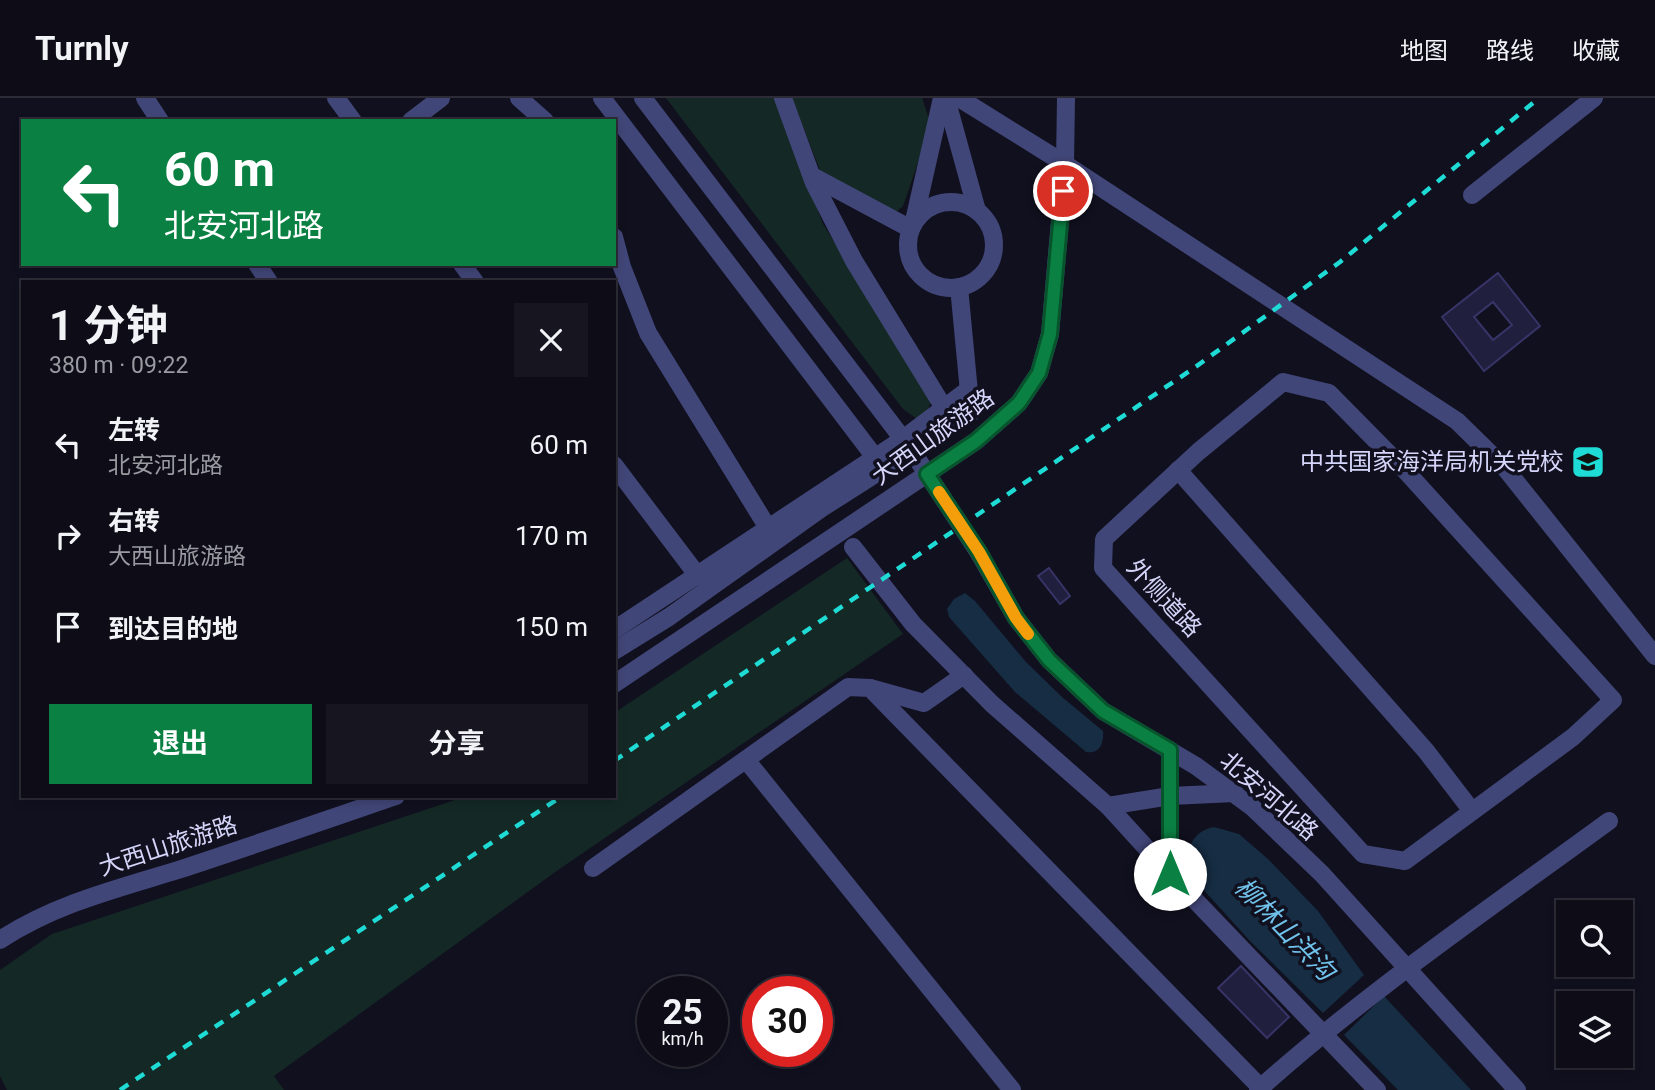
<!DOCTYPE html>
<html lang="zh">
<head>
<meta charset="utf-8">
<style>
	body { margin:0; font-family:Roboto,"Noto Sans SC",sans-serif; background:#161520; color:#f1f3f6; height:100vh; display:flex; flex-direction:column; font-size:26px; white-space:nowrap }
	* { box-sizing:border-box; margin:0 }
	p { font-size:23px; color:#9a9ba1 }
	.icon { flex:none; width:38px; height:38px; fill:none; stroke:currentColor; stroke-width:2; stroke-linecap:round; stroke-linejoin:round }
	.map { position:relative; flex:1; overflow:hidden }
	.details { position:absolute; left:21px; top:182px; width:595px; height:518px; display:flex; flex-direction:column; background:#0d0c17; border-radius:0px; box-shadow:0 4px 10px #0003,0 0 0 2px #2d2c36 }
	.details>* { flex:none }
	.guide { position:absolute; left:21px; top:21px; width:595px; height:147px; border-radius:0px; box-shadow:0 4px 10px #0003,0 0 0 2px #2d2c36; background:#0b8043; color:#fff; overflow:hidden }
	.controls { position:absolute; left:1556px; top:802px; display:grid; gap:14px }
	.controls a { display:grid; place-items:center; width:77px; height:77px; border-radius:0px; background:#0d0c17; box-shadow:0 4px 10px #0003,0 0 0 2px #2d2c36; font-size:35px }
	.speed { position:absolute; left:637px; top:878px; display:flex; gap:14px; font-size:35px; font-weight:700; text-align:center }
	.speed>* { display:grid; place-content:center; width:91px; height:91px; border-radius:50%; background:#0d0c17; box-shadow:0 4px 10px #0003,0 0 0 2px #2d2c36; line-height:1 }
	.speed small { font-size:18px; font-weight:400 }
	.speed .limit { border:10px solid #d22; background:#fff; color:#111 }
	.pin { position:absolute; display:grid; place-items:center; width:60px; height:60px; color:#fff; margin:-30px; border:4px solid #fff; border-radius:50%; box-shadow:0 2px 7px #0007 }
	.me { position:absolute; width:77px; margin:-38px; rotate:0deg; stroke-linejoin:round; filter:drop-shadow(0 0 5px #0008) }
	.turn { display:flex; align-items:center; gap:24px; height:147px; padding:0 28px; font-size:32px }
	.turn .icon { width:91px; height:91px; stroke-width:2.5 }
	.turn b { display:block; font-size:49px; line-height:60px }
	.round { display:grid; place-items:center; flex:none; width:74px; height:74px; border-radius:0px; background:#161520 }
	.head { display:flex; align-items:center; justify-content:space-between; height:119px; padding:0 28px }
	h1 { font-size:42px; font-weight:700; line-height:52px }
	.primary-button { display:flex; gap:14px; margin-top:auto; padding:14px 28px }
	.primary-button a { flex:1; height:80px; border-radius:0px; background:#0b8043; color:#fff; font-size:28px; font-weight:700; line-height:80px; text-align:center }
	.primary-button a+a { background:#161520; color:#f1f3f6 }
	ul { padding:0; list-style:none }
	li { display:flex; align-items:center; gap:21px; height:91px; padding:0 28px }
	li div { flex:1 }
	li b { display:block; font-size:26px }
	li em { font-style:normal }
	header { display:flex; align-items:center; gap:42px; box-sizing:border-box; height:98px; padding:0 35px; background:#0d0c17; border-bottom:2px solid #2d2c36 }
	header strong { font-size:33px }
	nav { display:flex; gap:38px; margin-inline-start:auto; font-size:24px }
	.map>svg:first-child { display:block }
	.green { fill:#142925 }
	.water { fill:#162d43 }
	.building { fill:#211f3e; stroke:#373467; stroke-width:2; fill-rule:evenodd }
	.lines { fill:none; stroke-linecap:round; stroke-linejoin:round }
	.minor { stroke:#414678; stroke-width:18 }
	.rail { stroke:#1fdbd5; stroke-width:4.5; stroke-dasharray:10 9; stroke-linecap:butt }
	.route-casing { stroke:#07532c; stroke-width:18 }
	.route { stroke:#0b8043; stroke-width:12 }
	.slow { stroke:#f59e0b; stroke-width:12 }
	.labels { text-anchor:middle; stroke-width:7; stroke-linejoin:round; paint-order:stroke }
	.street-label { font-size:24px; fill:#d4d5f9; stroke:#11101f }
	.poi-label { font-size:24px; fill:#d4d5f9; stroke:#11101f; text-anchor:end }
	.water-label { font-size:26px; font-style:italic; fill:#70c2eb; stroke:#11101f }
</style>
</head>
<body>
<header>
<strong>Turnly</strong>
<nav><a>地图</a><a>路线</a><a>收藏</a></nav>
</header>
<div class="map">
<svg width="1655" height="992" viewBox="0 0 1655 992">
	<rect width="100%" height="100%" fill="#11101f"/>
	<!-- green -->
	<g class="green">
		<path d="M666,0H777L823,126L930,300C931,311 926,315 917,321L903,311Z"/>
		<polygon points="792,0 922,0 931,27 903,108 896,114 821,75"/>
		<polygon points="847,460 903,536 558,772 274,978 284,992 7,992 0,978 0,872 52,836 467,698 614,698 614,615"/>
	</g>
	<!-- water -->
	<g class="water">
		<path d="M965,495L975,503L1026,564L1062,599L1103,633C1104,645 1100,656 1086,654L1015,594L949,519L947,511L954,501Z"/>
		<path d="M1214,729L1239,736L1268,761L1318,813L1364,877L1323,915L1250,843L1189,776C1183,756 1191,733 1214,729Z"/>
		<polygon points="1384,898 1471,992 1398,992 1344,937"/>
	</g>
	<!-- building -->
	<g class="building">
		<path d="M1498,175L1540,228L1484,273L1442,219ZM1493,204L1512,227L1493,242L1474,219Z"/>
		<polygon points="1049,470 1070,498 1060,506 1038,478"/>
		<polygon points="1241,868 1289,919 1267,940 1218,890"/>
	</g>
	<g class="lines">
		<!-- minor -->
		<g class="minor">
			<polyline points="145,0 160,23"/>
			<polyline points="336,0 353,23"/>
			<polyline points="519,0 545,23"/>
			<polyline points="602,0 874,358"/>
			<polyline points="643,0 912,353 979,455 1016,520 1049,562 1103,613 1196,668 1252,709 1322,776 1517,992"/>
			<polyline points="783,0 814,85 854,163 944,310"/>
			<polyline points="946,0 977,113"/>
			<polyline points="959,0 1065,66 1457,323 1505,370 1655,558"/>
			<polyline points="411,23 441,0"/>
			<polyline points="812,78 911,131"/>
			<polyline points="1472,97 1594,0"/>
			<circle cx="951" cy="147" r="43"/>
			<polyline points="914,123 942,0"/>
			<polyline points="614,139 622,169 648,235 768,430"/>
			<polyline points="257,166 269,184"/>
			<polyline points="462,166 475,184"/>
			<polygon points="1283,284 1329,295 1403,370 1613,602 1573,639 1405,763 1363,756 1103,470 1104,441 1198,354"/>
			<polyline points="614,367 698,478"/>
			<polyline points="1178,372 1426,653 1472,713"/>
			<polyline points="853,449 913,526 992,606 1108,708 1170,776 1377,992"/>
			<polyline points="614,532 903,341 968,292"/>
			<polyline points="614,553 669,519 822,410 971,315 959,189"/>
			<polyline points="614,586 976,343 1019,305 1039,275 1050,236 1065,66 1066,0"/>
			<polyline points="870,590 924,605 964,577"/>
			<polyline points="1170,652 1170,776"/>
			<polyline points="747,663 1012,992"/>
			<polyline points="1108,708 1170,698 1235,695"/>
			<polyline points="593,770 848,589 870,590 1263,992"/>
			<path d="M0,842C55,806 116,791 178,772C251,748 323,723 396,698"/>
			<path d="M1258,992C1367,894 1490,810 1609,723"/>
		</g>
		<!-- rail -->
		<g class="rail">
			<polyline points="614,663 1194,270 1340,164 1539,0"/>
			<polyline points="120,992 562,698"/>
		</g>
	</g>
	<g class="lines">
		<defs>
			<polyline id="route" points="1063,93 1050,236 1039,275 1019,305 976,343 927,376 979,454 1016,520 1049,562 1103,613 1170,652 1170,776"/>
		</defs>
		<!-- route casing -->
		<use href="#route" class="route-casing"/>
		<!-- route -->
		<use href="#route" class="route"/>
		<!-- slow -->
		<polyline class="slow" points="939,394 979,454 1016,520 1028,536"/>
	</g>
	<!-- icons -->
	<defs>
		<symbol id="university-square" viewBox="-11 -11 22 22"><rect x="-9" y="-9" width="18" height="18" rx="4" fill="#1fdbd5" stroke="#11101f"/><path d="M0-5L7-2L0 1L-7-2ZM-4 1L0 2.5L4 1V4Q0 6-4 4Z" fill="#111"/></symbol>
	</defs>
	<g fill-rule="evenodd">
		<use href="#university-square" x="1569" y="345" width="38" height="38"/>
	</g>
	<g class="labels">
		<!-- street labels -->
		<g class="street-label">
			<text transform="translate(933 339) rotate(-36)" y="8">大西山旅游路</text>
			<text transform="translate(1164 500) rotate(47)" y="8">外侧道路</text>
			<text transform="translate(1269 698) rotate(41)" y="8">北安河北路</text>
			<text transform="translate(168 748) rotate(-18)" y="8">大西山旅游路</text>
		</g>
		<!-- poi labels -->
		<g class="poi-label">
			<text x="1564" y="372">中共国家海洋局机关党校</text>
		</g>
		<!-- water labels -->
		<g class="water-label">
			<text transform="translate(1285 831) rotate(46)" y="9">柳林山洪沟</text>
		</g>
	</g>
</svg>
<div class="controls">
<a><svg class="icon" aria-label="search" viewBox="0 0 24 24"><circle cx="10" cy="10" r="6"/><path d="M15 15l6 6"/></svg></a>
<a><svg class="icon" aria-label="layers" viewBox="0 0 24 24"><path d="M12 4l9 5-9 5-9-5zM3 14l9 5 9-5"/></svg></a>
</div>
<div class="speed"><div>25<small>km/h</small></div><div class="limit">30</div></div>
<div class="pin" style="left:1063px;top:93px;background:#d93025"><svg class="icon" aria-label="arrive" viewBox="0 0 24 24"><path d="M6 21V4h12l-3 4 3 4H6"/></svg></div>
<svg class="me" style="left:1170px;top:776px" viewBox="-20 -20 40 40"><circle r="19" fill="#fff"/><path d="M0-13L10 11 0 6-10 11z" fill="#0b8043"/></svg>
<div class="guide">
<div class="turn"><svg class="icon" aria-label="left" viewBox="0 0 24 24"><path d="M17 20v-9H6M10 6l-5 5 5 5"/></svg><div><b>60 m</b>北安河北路</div></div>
</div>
<section class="details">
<div class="head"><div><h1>1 分钟</h1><p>380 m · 09:22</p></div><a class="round"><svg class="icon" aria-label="close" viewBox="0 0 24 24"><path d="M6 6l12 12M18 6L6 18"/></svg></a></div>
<ul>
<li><svg class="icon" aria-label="left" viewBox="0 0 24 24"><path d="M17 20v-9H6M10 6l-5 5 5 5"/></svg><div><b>左转</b><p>北安河北路</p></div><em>60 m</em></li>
<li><svg class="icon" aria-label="right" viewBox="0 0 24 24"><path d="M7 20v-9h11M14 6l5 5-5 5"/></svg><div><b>右转</b><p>大西山旅游路</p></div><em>170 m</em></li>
<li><svg class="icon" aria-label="arrive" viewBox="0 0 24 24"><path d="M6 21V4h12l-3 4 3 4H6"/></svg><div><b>到达目的地</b></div><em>150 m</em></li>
</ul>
<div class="primary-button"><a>退出</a><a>分享</a></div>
</section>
</div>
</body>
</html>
